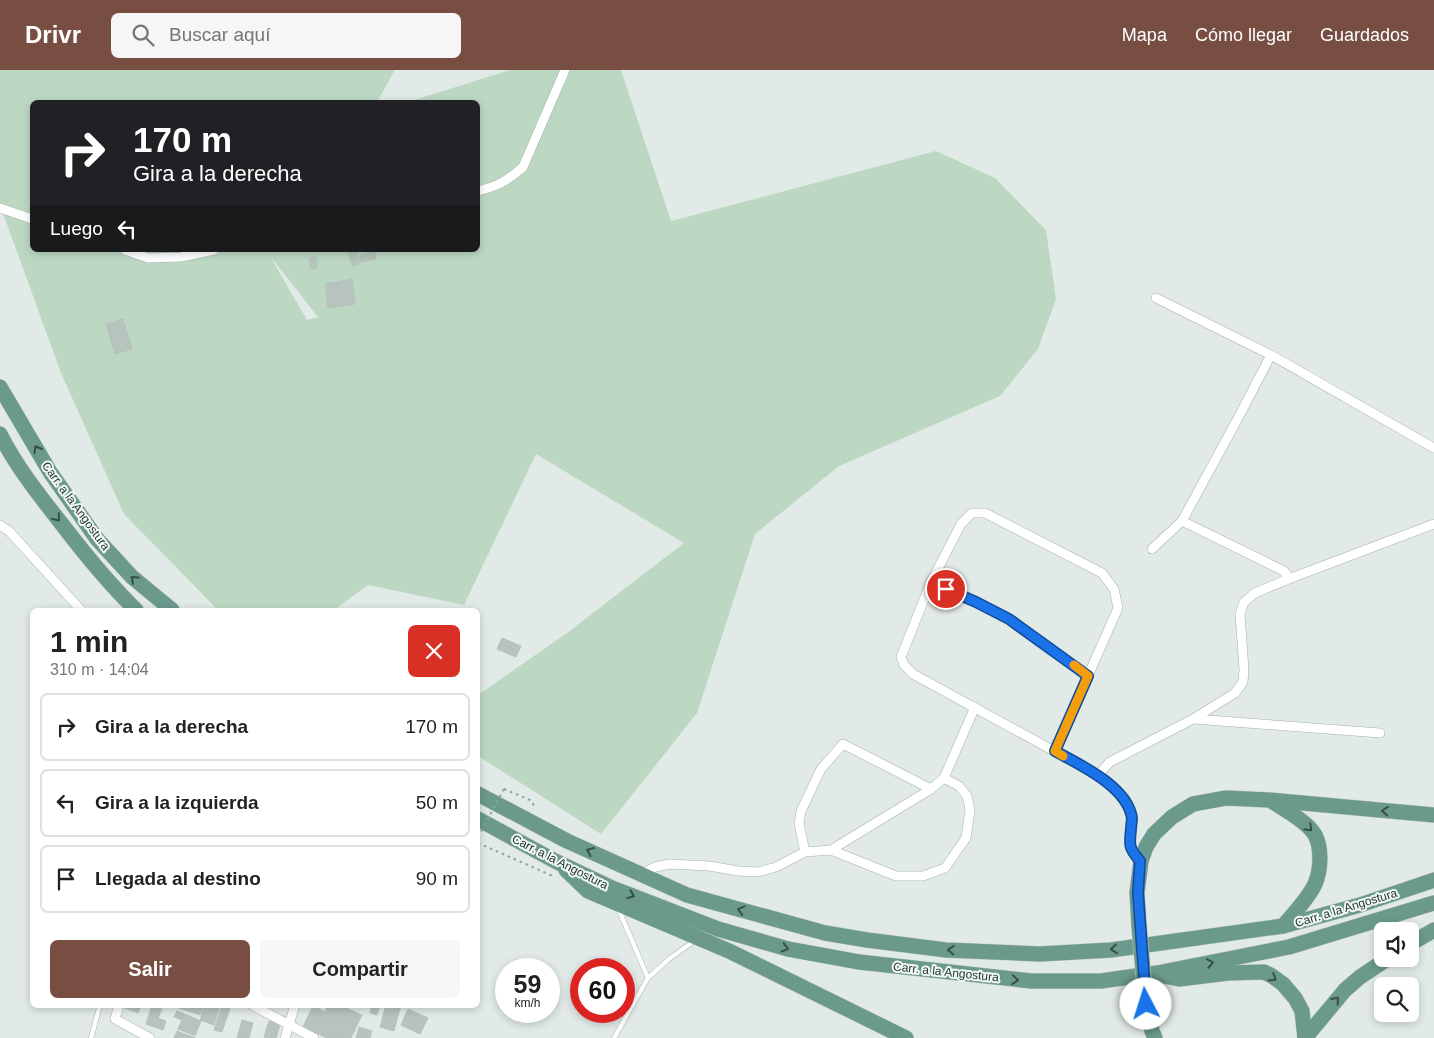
<!DOCTYPE html>
<html lang="es">
<head>
<meta charset="utf-8">
<style>
	body { margin:0; font-family:Arial,sans-serif; background:#f6f6f6; color:#222; height:100vh; display:flex; flex-direction:column; font-size:19px; white-space:nowrap }
	* { box-sizing:border-box; margin:0 }
	p { font-size:16px; color:#767676 }
	.icon { flex:none; width:28px; height:28px; fill:none; stroke:currentColor; stroke-width:2; stroke-linecap:round; stroke-linejoin:round }
	.map { position:relative; flex:1; overflow:hidden }
	.sheet { position:absolute; left:30px; top:538px; width:450px; height:400px; display:flex; flex-direction:column; background:#fff; border-radius:8px; box-shadow:0 2px 8px #0003 }
	.sheet>* { flex:none }
	.hud { position:absolute; left:30px; top:30px; width:450px; height:152px; border-radius:8px; box-shadow:0 2px 8px #0003; background:#202124; color:#fff; overflow:hidden }
	.buttons { position:absolute; left:1374px; top:852px; display:grid; gap:10px }
	.buttons a { display:grid; place-items:center; width:45px; height:45px; border-radius:8px; background:#fff; box-shadow:0 2px 8px #0003; font-size:25px }
	.speed { position:absolute; left:495px; top:888px; display:flex; gap:10px; font-size:25px; font-weight:700; text-align:center }
	.speed>* { display:grid; place-content:center; width:65px; height:65px; border-radius:50%; background:#fff; box-shadow:0 2px 8px #0003; line-height:1 }
	.speed small { font-size:12px; font-weight:400 }
	.speed .limit { border:8px solid #d22; background:#fff; color:#111 }
	.pin { position:absolute; display:grid; place-items:center; width:42px; height:42px; color:#fff; margin:-21px; border:2px solid #fff; border-radius:50%; box-shadow:0 1px 5px #0007 }
	.me { position:absolute; width:55px; margin:-28px; rotate:355deg; stroke-linejoin:round; filter:drop-shadow(0 0 4px #0008) }
	.turn { display:flex; align-items:center; gap:18px; height:105px; padding:0 20px; font-size:22px }
	.turn .icon { width:65px; height:65px; stroke-width:2.5 }
	.turn b { display:block; font-size:35px; line-height:42px }
	.then { display:flex; align-items:center; height:48px; padding:0 20px; background:#0003; gap:10px; font-size:19px }
	.round { display:grid; place-items:center; flex:none; width:52px; height:52px; border-radius:8px; background:#f6f6f6 }
	.summary { display:flex; align-items:center; justify-content:space-between; height:85px; padding:0 20px }
	h1 { font-size:30px; font-weight:600; line-height:38px }
	.cta { display:flex; gap:10px; margin-top:auto; padding:10px 20px }
	.cta a { flex:1; height:58px; border-radius:8px; background:#784e42; color:#fff; font-size:20px; font-weight:600; line-height:58px; text-align:center }
	.cta a+a { background:#f6f6f6; color:#222 }
	ul { padding:0; list-style:none }
	li { display:flex; align-items:center; gap:15px; height:68px; margin:0 10px 8px; padding:0 10px; border:2px solid #e0e0e0; border-radius:8px }
	li div { flex:1 }
	li b { display:block; font-size:19px }
	li em { font-style:normal }
	header { display:flex; align-items:center; gap:30px; box-sizing:border-box; height:70px; padding:0 25px; background:#784e42; color:#fff }
	header strong { font-size:24px }
	nav { display:flex; gap:28px; margin-inline-start:auto; font-size:18px }
	.search { width:350px; height:45px; background:#f6f6f6; display:flex; align-items:center; gap:12px; box-sizing:border-box; padding:0 18px; border-radius:8px; color:#767676; font-size:19px }
	.map>svg:first-child { display:block }
	.green { fill:#bcd8c3; fill-rule:evenodd }
	.building { fill:#b7c4be; stroke:#b4c2bc }
	.lines { fill:none; stroke-linecap:round; stroke-linejoin:round }
	.lane-casing { stroke:#a4b1ac; stroke-width:5.5 }
	.street-casing { stroke:#a4b1ac; stroke-width:10 }
	.primary-casing { stroke:#c1c7c6; stroke-width:16 }
	.path { stroke:#85a99e; stroke-width:2; stroke-dasharray:2.5 4; stroke-linecap:butt }
	.lane { stroke:#fff; stroke-width:4.5 }
	.street { stroke:#fff; stroke-width:9 }
	.primary { stroke:#6b9a8d; stroke-width:15 }
	.primary-bridge-casing { stroke:#c1c7c6; stroke-width:16; stroke-linecap:butt }
	.path-bridge { stroke:#85a99e; stroke-width:2; stroke-dasharray:2.5 4; stroke-linecap:butt }
	.primary-bridge { stroke:#6b9a8d; stroke-width:15 }
	.oneway { stroke:#355049 }
	.route-casing { stroke:#114b97; stroke-width:12 }
	.route { stroke:#1a73e8; stroke-width:9 }
	.slow { stroke:#f59e0b; stroke-width:9 }
	.labels { text-anchor:middle; stroke-width:4; stroke-linejoin:round; paint-order:stroke }
	.street-label { font-size:12px; fill:#233832; stroke:#f1f7f4 }
</style>
</head>
<body>
<header>
<strong>Drivr</strong>
<div class="search"><svg class="icon" aria-label="search" viewBox="0 0 24 24"><circle cx="10" cy="10" r="6"/><path d="M15 15l6 6"/></svg>Buscar aquí</div>
<nav><a>Mapa</a><a>Cómo llegar</a><a>Guardados</a></nav>
</header>
<div class="map">
<svg width="1434" height="968" viewBox="0 0 1434 968">
	<rect width="100%" height="100%" fill="#e1eae6"/>
	<!-- green -->
	<path class="green" d="M0,0H395L377,32H32V180H478V32H408L510,0H621L671,151L936,81L995,108L1046,160L1056,229L1038,279L1000,326L839,396L755,464L697,643L601,764L478,686V625L567,563L684,473L536,384L464,535L368,515L334,540H218L124,444L61,303L0,135ZM270,186L318,247L307,250Z"/>
	<!-- building -->
	<g class="building">
		<polygon points="356,181 359,194 352,196 348,183"/>
		<polygon points="375,182 376,189 360,192 359,186"/>
		<polygon points="316,187 317,198 311,199 309,188"/>
		<polygon points="352,209 355,234 328,238 325,214"/>
		<polygon points="123,249 132,279 115,284 106,254"/>
		<polygon points="502,568 521,576 516,587 497,579"/>
		<polygon points="123,935 141,935 138,943 122,937"/>
		<polygon points="152,935 162,939 158,948 166,951 163,960 146,954"/>
		<polygon points="177,935 204,935 200,945 176,937"/>
		<polygon points="205,935 220,935 214,955 200,950"/>
		<polygon points="222,935 231,935 222,962 214,960"/>
		<polygon points="328,935 339,935 362,945 351,968 327,968 303,957 313,936 325,942"/>
		<polygon points="372,935 380,935 377,945 370,943"/>
		<polygon points="386,935 401,935 394,961 380,957"/>
		<polygon points="408,939 428,948 420,964 401,955"/>
		<polygon points="177,941 201,951 195,966 178,959 182,950 174,947"/>
		<polygon points="242,950 253,953 249,968 237,968"/>
		<polygon points="269,951 280,955 276,968 264,967"/>
		<polygon points="359,957 372,961 370,968 356,968"/>
		<polygon points="177,961 195,968 174,968"/>
	</g>
	<g class="lines">
		<defs>
			<g id="lane">
				<polyline points="618,838 648,908"/>
				<polyline points="91,968 100,935"/>
				<polyline points="614,968 648,908 669,889 694,871"/>
			</g>
			<g id="street">
				<path d="M478,121C498,116 507,111 523,97L565,0"/>
				<polyline points="0,138 32,149"/>
				<polyline points="125,180 148,188 181,187 214,180"/>
				<polyline points="1156,228 1271,285 1434,378"/>
				<polyline points="0,455 9,461 81,540"/>
				<polyline points="1152,479 1182,451 1237,350 1271,285"/>
				<polyline points="1286,510 1434,454"/>
				<polyline points="931,512 976,532 1009,549 1088,606"/>
				<polyline points="1194,649 1380,663"/>
				<polyline points="1055,681 1118,538 1114,519 1102,503 985,443 972,443 961,454 931,512 901,587 904,595 913,604 1098,705 1125,728 1132,748 1130,775 1133,783 1141,791"/>
				<polyline points="1098,705 1110,692 1193,649 1235,623 1243,612 1244,600 1240,544 1244,532 1255,523 1286,510 1287,505 1284,501 1182,451"/>
				<polyline points="831,780 896,806 923,806 945,798 966,768 970,740 967,726 959,716 944,708"/>
				<polyline points="805,782 799,754 801,741 821,699 843,674 931,719"/>
				<polyline points="640,805 655,797 670,794 709,796 738,801 758,802 776,797 805,782 831,780 931,719 944,708 975,637"/>
				<polyline points="119,935 115,949 150,968"/>
				<polyline points="252,935 314,968"/>
				<polyline points="285,968 295,935"/>
			</g>
			<g id="primary">
				<polyline points="0,317 50,402 97,469 132,507 172,540"/>
				<path d="M0,364C16,396 39,425 61,453C84,483 108,513 136,540"/>
				<polyline points="478,724 567,771 687,825 825,863 867,870 946,880 1040,884 1111,880 1283,856 1360,835 1434,810"/>
				<path d="M1273,732C1285,740 1308,752 1315,765C1322,778 1321,800 1315,814C1310,825 1292,846 1283,856"/>
				<polyline points="478,749 555,791 612,818 718,859 788,879 859,892 1031,911 1101,911 1157,903 1289,877 1434,833"/>
				<polyline points="566,800 588,821 729,881 906,968"/>
				<polyline points="1139,856 1137,823 1141,791 1146,777 1154,764 1172,747 1193,734 1226,728 1269,730 1434,745"/>
				<polyline points="1410,874 1434,860"/>
				<polyline points="1164,906 1179,909 1228,903 1264,902 1272,906 1283,914 1295,928 1302,941 1305,968"/>
				<polyline points="1146,934 1152,961 1155,968"/>
				<polyline points="1305,968 1345,920 1360,907 1387,889"/>
			</g>
		</defs>
		<!-- lane casing -->
		<use href="#lane" class="lane-casing"/>
		<!-- street casing -->
		<use href="#street" class="street-casing"/>
		<!-- primary casing -->
		<use href="#primary" class="primary-casing"/>
		<!-- path -->
		<g class="path">
			<polyline points="504,719 530,730 533,733 534,738"/>
			<polyline points="478,773 555,807"/>
		</g>
		<!-- lane -->
		<use href="#lane" class="lane"/>
		<!-- street -->
		<use href="#street" class="street"/>
		<!-- primary -->
		<use href="#primary" class="primary"/>
		<defs>
			<polyline id="primary-bridge" points="1139,856 1146,934"/>
		</defs>
		<!-- primary-bridge casing -->
		<use href="#primary-bridge" class="primary-bridge-casing"/>
		<!-- path-bridge -->
		<polyline class="path-bridge" points="478,767 504,719"/>
		<!-- primary-bridge -->
		<use href="#primary-bridge" class="primary-bridge"/>
	</g>
	<!-- one-way arrows -->
	<defs><path id="oneway-chevron" d="M-2-3.5L2.5 0L-2 3.5" fill="none" stroke-width="1.6" stroke-linecap="round" stroke-linejoin="round" transform="scale(1.25)"/></defs>
	<g class="oneway">
		<use href="#oneway-chevron" transform="translate(37 379) rotate(-120)"/>
		<use href="#oneway-chevron" transform="translate(57 448) rotate(52)"/>
		<use href="#oneway-chevron" transform="translate(134 509) rotate(-138)"/>
		<use href="#oneway-chevron" transform="translate(1385 741) rotate(-175)"/>
		<use href="#oneway-chevron" transform="translate(1309 758) rotate(45)"/>
		<use href="#oneway-chevron" transform="translate(590 781) rotate(-155)"/>
		<use href="#oneway-chevron" transform="translate(631 825) rotate(22)"/>
		<use href="#oneway-chevron" transform="translate(741 840) rotate(-165)"/>
		<use href="#oneway-chevron" transform="translate(785 878) rotate(15)"/>
		<use href="#oneway-chevron" transform="translate(1114 879) rotate(174)"/>
		<use href="#oneway-chevron" transform="translate(951 880) rotate(-176)"/>
		<use href="#oneway-chevron" transform="translate(1210 893) rotate(-11)"/>
		<use href="#oneway-chevron" transform="translate(1273 908) rotate(32)"/>
		<use href="#oneway-chevron" transform="translate(1015 910) rotate(6)"/>
		<use href="#oneway-chevron" transform="translate(1336 930) rotate(-48)"/>
	</g>
	<g class="lines">
		<defs>
			<path id="route" d="M946,519L976,532L1009,549L1088,606L1055,681C1080,695 1127,716 1132,748C1132,751 1131,756 1131,759C1129,776 1129,778 1140,791L1138,823L1146,934"/>
		</defs>
		<!-- route casing -->
		<use href="#route" class="route-casing"/>
		<!-- route -->
		<use href="#route" class="route"/>
		<!-- slow -->
		<polyline class="slow" points="1063,686 1055,681 1088,606 1074,595"/>
	</g>
	<g class="labels">
		<!-- street labels -->
		<g class="street-label">
			<text transform="translate(76 436) rotate(54)" y="4">Carr. a la Angostura</text>
			<text transform="translate(560 792) rotate(27)" y="4">Carr. a la Angostura</text>
			<text transform="translate(1346 838) rotate(-17)" y="4">Carr. a la Angostura</text>
			<text transform="translate(946 902) rotate(6)" y="4">Carr. a la Angostura</text>
		</g>
	</g>
</svg>
<div class="buttons">
<a><svg class="icon" aria-label="sound" viewBox="0 0 24 24"><path d="M4 9h4l5-4v14l-5-4H4zM17 9q2 3 0 6"/></svg></a>
<a><svg class="icon" aria-label="search" viewBox="0 0 24 24"><circle cx="10" cy="10" r="6"/><path d="M15 15l6 6"/></svg></a>
</div>
<div class="speed"><div>59<small>km/h</small></div><div class="limit">60</div></div>
<div class="pin" style="left:946px;top:519px;background:#d93025"><svg class="icon" aria-label="arrive" viewBox="0 0 24 24"><path d="M6 21V4h12l-3 4 3 4H6"/></svg></div>
<svg class="me" style="left:1146px;top:934px" viewBox="-20 -20 40 40"><circle r="19" fill="#fff"/><path d="M0-13L10 11 0 6-10 11z" fill="#1a73e8"/></svg>
<div class="hud">
<div class="turn"><svg class="icon" aria-label="right" viewBox="0 0 24 24"><path d="M7 20v-9h11M14 6l5 5-5 5"/></svg><div><b>170 m</b>Gira a la derecha</div></div>
<div class="then">Luego<svg class="icon" aria-label="left" viewBox="0 0 24 24"><path d="M17 20v-9H6M10 6l-5 5 5 5"/></svg></div>
</div>
<section class="sheet">
<div class="summary"><div><h1>1 min</h1><p>310 m · 14:04</p></div><a class="round" style="background:#d93025;color:#fff"><svg class="icon" aria-label="close" viewBox="0 0 24 24"><path d="M6 6l12 12M18 6L6 18"/></svg></a></div>
<ul>
<li><svg class="icon" aria-label="right" viewBox="0 0 24 24"><path d="M7 20v-9h11M14 6l5 5-5 5"/></svg><div><b>Gira a la derecha</b></div><em>170 m</em></li>
<li><svg class="icon" aria-label="left" viewBox="0 0 24 24"><path d="M17 20v-9H6M10 6l-5 5 5 5"/></svg><div><b>Gira a la izquierda</b></div><em>50 m</em></li>
<li><svg class="icon" aria-label="arrive" viewBox="0 0 24 24"><path d="M6 21V4h12l-3 4 3 4H6"/></svg><div><b>Llegada al destino</b></div><em>90 m</em></li>
</ul>
<div class="cta"><a>Salir</a><a>Compartir</a></div>
</section>
</div>
</body>
</html>
